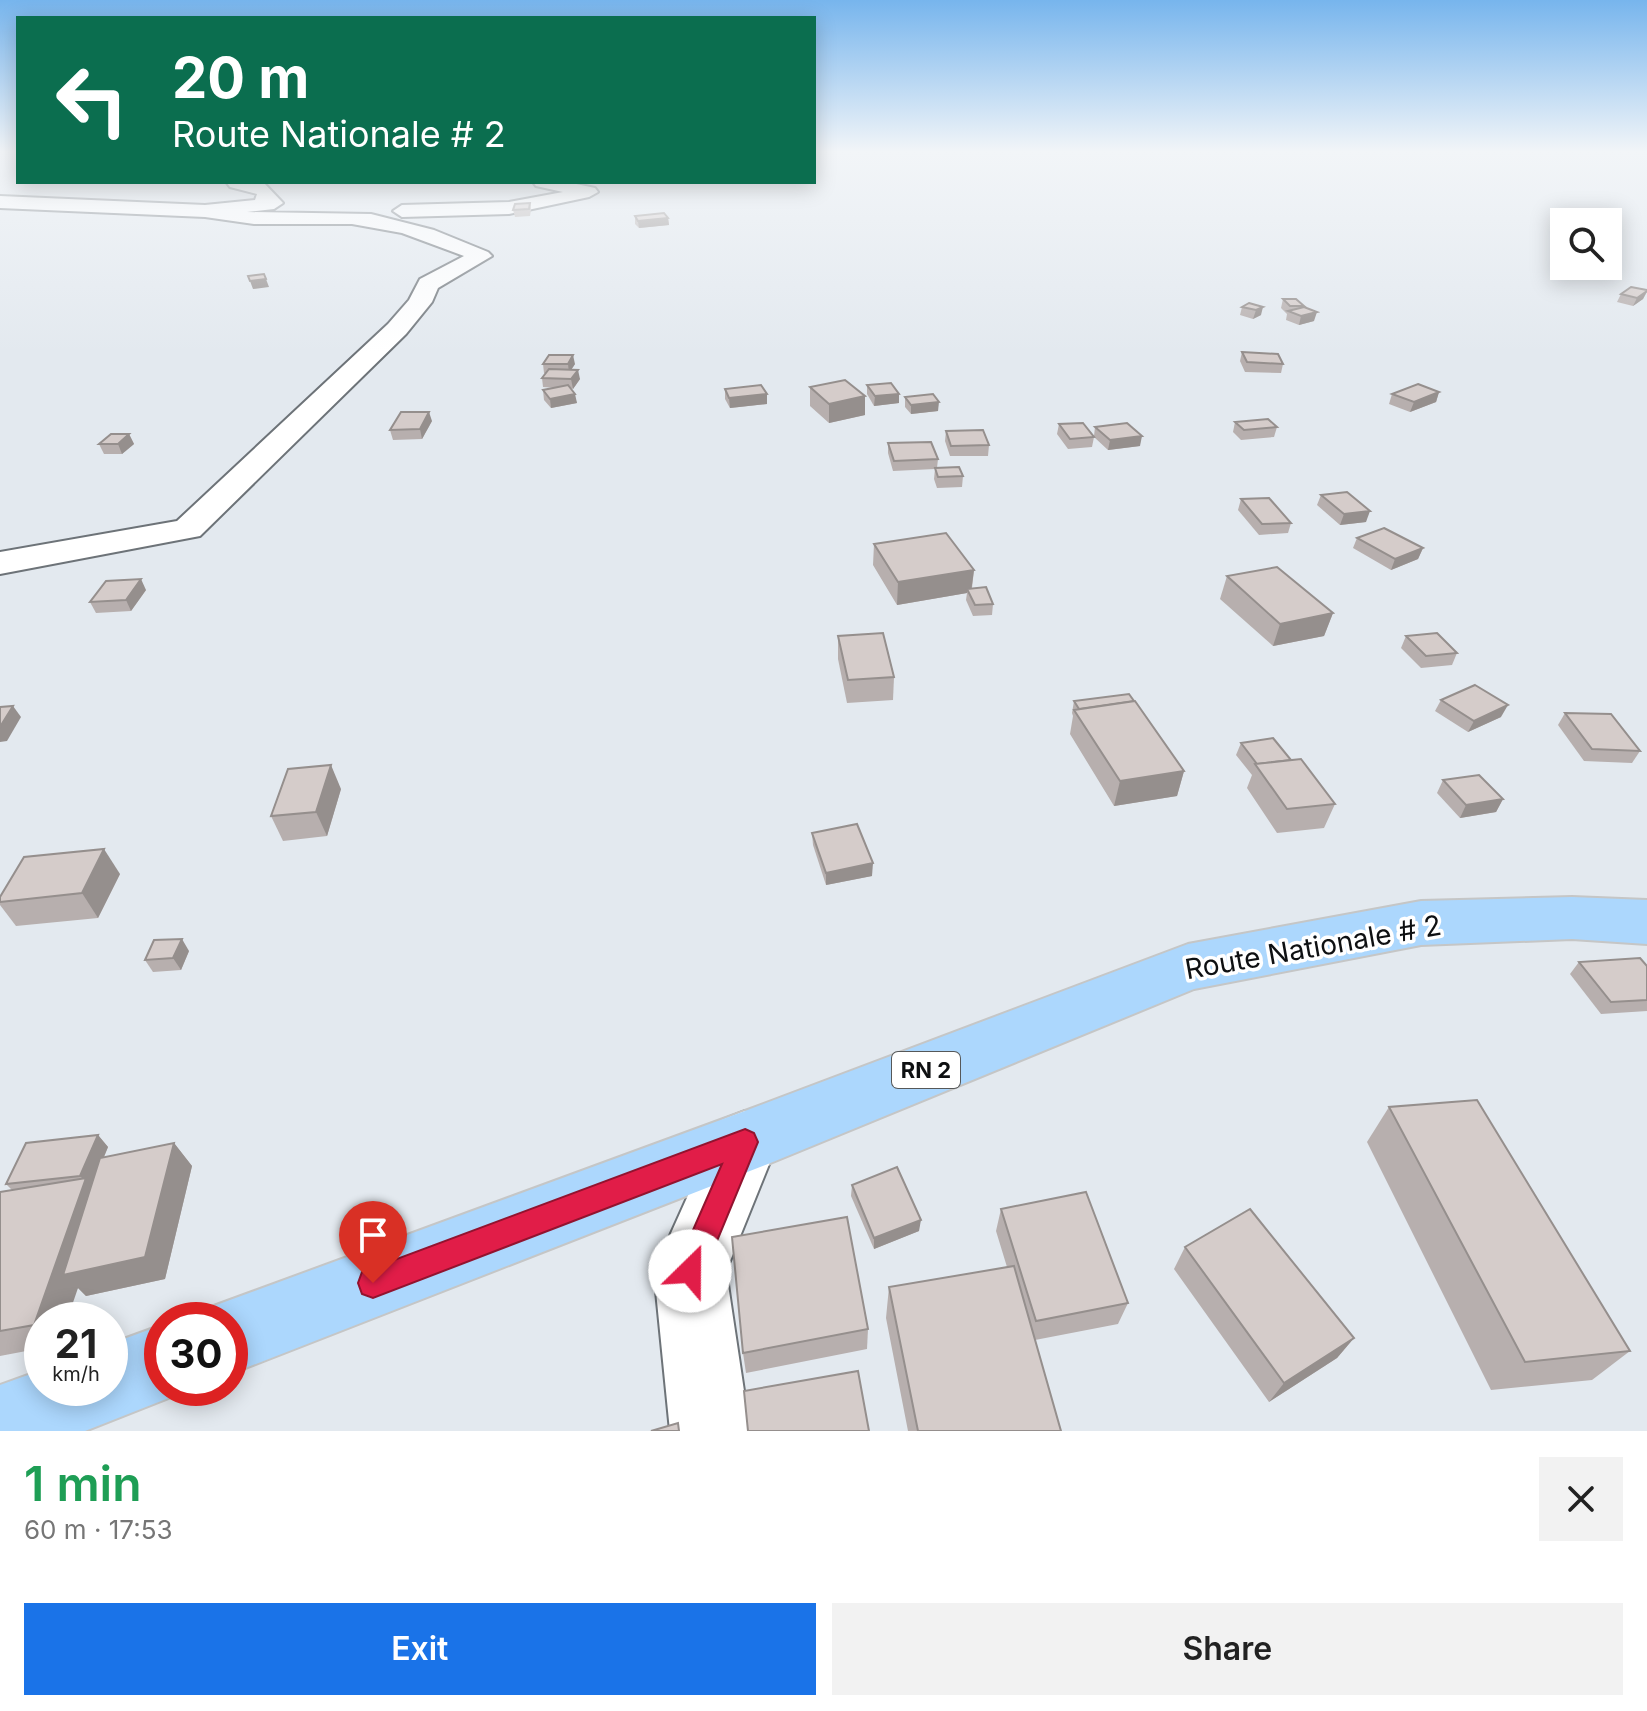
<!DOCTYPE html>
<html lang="en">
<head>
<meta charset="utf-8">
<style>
	body { margin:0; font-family:Inter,sans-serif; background:#f2f2f2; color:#222; height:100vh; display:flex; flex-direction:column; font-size:30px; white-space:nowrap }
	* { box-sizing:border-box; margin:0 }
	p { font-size:26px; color:#767676 }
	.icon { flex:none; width:44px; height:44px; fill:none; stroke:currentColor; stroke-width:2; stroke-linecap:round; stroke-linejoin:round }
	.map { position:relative; height:1431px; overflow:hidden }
	.side { display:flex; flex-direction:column; background:#fff; flex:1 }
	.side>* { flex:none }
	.top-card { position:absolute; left:16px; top:16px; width:800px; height:168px; border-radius:0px; box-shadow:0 4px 20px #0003; background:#0b6e4f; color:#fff; overflow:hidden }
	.tools { position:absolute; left:1550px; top:208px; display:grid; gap:16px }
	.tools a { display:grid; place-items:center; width:72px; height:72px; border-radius:0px; background:#fff; box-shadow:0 4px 20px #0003; font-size:40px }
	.speed { position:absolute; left:24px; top:1302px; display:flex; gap:16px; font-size:40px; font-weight:700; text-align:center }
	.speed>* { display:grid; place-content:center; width:104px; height:104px; border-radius:50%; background:#fff; box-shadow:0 4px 20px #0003; line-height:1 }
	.speed small { font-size:20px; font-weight:400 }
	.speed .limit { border:12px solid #d22; background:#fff; color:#111 }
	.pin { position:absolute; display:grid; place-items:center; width:68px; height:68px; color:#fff; margin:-82px -34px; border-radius:50% 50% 50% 0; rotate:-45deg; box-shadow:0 0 8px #0007 }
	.pin .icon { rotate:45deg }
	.me { position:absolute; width:88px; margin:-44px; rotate:23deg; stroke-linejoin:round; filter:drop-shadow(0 0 6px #0008) }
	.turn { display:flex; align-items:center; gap:28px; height:168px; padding:0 24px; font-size:36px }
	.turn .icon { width:104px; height:104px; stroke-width:2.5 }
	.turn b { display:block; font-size:56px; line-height:68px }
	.round { display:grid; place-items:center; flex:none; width:84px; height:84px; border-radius:0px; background:#f2f2f2 }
	.overview { display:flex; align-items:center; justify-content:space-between; height:136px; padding:0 24px }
	h1 { font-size:48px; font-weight:600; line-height:60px; color:#1e9e55 }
	.button { display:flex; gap:16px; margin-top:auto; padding:16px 24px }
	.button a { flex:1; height:92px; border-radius:0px; background:#1a73e8; color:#fff; font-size:32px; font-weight:600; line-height:92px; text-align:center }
	.button a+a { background:#f2f2f2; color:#222 }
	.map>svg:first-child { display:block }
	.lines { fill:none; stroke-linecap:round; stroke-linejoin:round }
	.minor-casing { stroke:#6d7378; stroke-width:4 }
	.major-casing { stroke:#c5c6c6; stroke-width:4 }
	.minor { fill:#fff; fill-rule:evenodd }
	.major { fill:#acd7fd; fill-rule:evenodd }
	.wall { fill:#b7afae }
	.shaded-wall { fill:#958f8d }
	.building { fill:#d5ccca; stroke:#958f8d; stroke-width:2 }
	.route { fill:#e11d48; stroke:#92132f; stroke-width:2 }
	.labels { text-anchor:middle; stroke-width:7; stroke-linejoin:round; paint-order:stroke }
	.shield { fill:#fff; stroke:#565859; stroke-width:2 }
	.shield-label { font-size:22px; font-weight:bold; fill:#0e1012 }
	.near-street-label { font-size:28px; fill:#0e1012; stroke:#fff }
</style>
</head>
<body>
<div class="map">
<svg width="1647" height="1431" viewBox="0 0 1647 1431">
	<rect width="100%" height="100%" fill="#e3e9ef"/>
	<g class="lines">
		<defs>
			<g id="minor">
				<polygon points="263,182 283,203 274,209 247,212 371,214 434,230 488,252 492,256 438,288 432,302 406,334 200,536 0,574 0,552 177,521 388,324 409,300 420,279 464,256 402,233 352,224 254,224 205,217 0,208 0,196 205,205 255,200 257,194 230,187 227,183"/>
				<polygon points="533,182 567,182 595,188 598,192 589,197 509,214 402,217 393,211 402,205 509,202 563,192 536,186"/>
				<polygon points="745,1111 768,1120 778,1142 726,1271 750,1431 670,1431 654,1271 722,1120"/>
			</g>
			<g id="major">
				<polygon points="1572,897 1647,900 1647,944 1572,939 1421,945 1194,989 768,1164 230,1374 230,1320 200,1320 203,1310 230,1300 745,1111 1188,944 1421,901"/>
				<polygon points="162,1325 162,1388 189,1390 85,1431 0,1431 0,1385 42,1370 42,1388 110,1388 110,1344"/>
			</g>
		</defs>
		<!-- minor casing -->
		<use href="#minor" class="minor-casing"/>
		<!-- major casing -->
		<use href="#major" class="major-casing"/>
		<!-- minor -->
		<use href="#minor" class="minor"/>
		<!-- major -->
		<use href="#major" class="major"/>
	</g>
	<!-- wall -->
	<g class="wall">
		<polygon points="530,203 531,210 530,216 515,217 513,210"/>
		<polygon points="635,216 668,218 669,225 639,228 635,224"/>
		<polygon points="1575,266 1602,266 1603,267 1599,275 1578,273"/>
		<polygon points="1647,292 1643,299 1633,306 1617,302 1621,294"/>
		<polygon points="1283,299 1304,306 1303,307 1314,321 1299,325 1286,320 1287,314 1281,308"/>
		<polygon points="1249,303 1261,315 1253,319 1240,315 1242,307"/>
		<polygon points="1242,352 1283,364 1281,373 1245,372 1240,361"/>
		<polygon points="543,364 575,364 571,370 580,379 573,389 571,388 577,403 551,408 544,400 543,390 556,388 543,387 542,378 545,373 544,373"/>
		<polygon points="867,385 899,394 899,403 874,406 867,394"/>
		<polygon points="810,387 865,396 865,415 829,423 810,406"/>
		<polygon points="725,389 767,404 730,408 725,399"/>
		<polygon points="1439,392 1436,402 1410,412 1389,404 1392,394"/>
		<polygon points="905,397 938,411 911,414 905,407"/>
		<polygon points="432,421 422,439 393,440 390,430"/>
		<polygon points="1235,422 1277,427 1274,437 1241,440 1233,432"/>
		<polygon points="1059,424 1094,436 1095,427 1140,446 1108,450 1094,437 1092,447 1068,449 1057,434"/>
		<polygon points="946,431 989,445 988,456 950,456 945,441"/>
		<polygon points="129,434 134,444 122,454 104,454 99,444"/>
		<polygon points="888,443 938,459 937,468 963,476 962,487 937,488 934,479 935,469 893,471 888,453"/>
		<polygon points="1321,495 1366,522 1340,525 1317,505"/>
		<polygon points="1241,499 1291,523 1288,533 1259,535 1238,510"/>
		<polygon points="1357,538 1423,548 1418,559 1391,570 1353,548"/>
		<polygon points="874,544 974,570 972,588 993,604 992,615 973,616 966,600 967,593 897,605 873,565"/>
		<polygon points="1227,576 1333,613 1324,636 1273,646 1220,599"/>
		<polygon points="146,590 131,611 96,613 90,602"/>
		<polygon points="838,636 894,677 893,700 847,703 838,659"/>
		<polygon points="1406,636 1457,653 1452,665 1421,668 1401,648"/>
		<polygon points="1441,700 1501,717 1468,732 1435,711"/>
		<polygon points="1074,701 1184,771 1177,796 1114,806 1070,734 1073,716 1072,713"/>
		<polygon points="1565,713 1640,751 1632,763 1584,761 1558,725"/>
		<polygon points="1241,743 1291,760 1335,804 1324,828 1277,833 1247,788 1252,775 1236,755"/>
		<polygon points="1443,780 1503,799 1496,812 1460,818 1437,793"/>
		<polygon points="341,789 327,836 283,841 271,816"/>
		<polygon points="812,833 872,876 826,885 813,845"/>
		<polygon points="120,874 98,918 16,926 0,905 0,897"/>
		<polygon points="189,951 181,970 153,972 145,960"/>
		<polygon points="1579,962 1647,966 1647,1011 1601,1014 1570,974"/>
		<polygon points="1389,1107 1630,1351 1592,1380 1491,1390 1367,1142"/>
		<polygon points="98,1135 108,1147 104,1157 174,1143 192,1166 165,1279 86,1296 78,1288 42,1320 42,1348 0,1356 0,1192 12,1190 6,1184"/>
		<polygon points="852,1185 919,1231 874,1249 851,1196"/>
		<polygon points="1001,1209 1128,1303 1118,1324 1035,1340 1061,1431 908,1431 886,1318 889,1287 1007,1267 996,1231"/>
		<polygon points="1185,1247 1354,1338 1337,1358 1269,1402 1174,1269"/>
		<polygon points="868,1329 867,1349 746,1373 743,1353"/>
	</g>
	<!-- shaded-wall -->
	<g class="shaded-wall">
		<polygon points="668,218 669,225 639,228 638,221"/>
		<polygon points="266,279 269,287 253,289 250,281"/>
		<polygon points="1647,291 1643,299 1633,306 1637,298"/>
		<polygon points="1263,307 1261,315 1253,319 1256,310"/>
		<polygon points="1317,312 1314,321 1299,325 1301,316"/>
		<polygon points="573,355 575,364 569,373 568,364"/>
		<polygon points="578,370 580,379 573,389 571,379"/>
		<polygon points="1439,392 1436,402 1410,412 1414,402"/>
		<polygon points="575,394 577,403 551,408 550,399"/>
		<polygon points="767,394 767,404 730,408 729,398"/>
		<polygon points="899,394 899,403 874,406 875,396"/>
		<polygon points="865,396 865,415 829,423 829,404"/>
		<polygon points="939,402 938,411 911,414 911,405"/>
		<polygon points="429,412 432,421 422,439 420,429"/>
		<polygon points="129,434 134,444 122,454 118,444"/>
		<polygon points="1142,436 1140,446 1108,450 1110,440"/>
		<polygon points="1370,511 1366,522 1340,525 1344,514"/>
		<polygon points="1423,548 1418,559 1391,570 1395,559"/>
		<polygon points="974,570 971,592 967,589 967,593 897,605 898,582"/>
		<polygon points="141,579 146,590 131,611 126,600"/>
		<polygon points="1333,613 1324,636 1273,646 1280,624"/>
		<polygon points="1508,705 1501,717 1468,732 1474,721"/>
		<polygon points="13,706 21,717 7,741 0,742 0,727"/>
		<polygon points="331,765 341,789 327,836 316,812"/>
		<polygon points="1184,771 1177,796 1114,806 1120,781"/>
		<polygon points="1503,799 1496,812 1460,818 1466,805"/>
		<polygon points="104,849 120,874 98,918 82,893"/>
		<polygon points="873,863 872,876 826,885 826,873"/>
		<polygon points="182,939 189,951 181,970 173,958"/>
		<polygon points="98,1135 108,1147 92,1185 174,1143 192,1166 165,1279 86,1296 78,1288 67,1320 42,1320 42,1331 34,1325 85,1181 80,1176"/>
		<polygon points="921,1220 919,1231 874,1249 874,1238"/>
		<polygon points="1354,1338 1337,1358 1269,1402 1284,1383"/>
	</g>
	<!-- building -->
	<g class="building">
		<polygon points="530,203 529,209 513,210 515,204"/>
		<polygon points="664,213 668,218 638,221 635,216"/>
		<polygon points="264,274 266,279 250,281 248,276"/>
		<polygon points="1631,287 1647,290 1647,291 1637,298 1621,294"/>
		<polygon points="1283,299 1296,299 1304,306 1290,306"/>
		<polygon points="1249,303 1263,307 1256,310 1242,307"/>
		<polygon points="1304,307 1317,312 1301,316 1288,311"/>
		<polygon points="1242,352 1278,354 1283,364 1247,362"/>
		<polygon points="549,355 573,355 568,364 543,364"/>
		<polygon points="549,369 578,370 571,379 542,378"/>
		<polygon points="845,380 865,396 829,404 810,387"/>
		<polygon points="891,383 899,394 875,396 867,385"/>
		<polygon points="1418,384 1439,392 1414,402 1392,394"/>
		<polygon points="568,385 575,394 550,399 543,390"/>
		<polygon points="761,385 767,394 729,398 725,389"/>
		<polygon points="933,394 939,402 911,405 905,397"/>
		<polygon points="401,412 429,412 420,429 390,430"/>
		<polygon points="1268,419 1277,427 1244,430 1235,422"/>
		<polygon points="1083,423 1094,437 1070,439 1059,424"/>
		<polygon points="1127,423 1142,436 1110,440 1095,427"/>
		<polygon points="983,430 989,445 951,446 946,431"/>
		<polygon points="111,434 129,434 118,444 99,444"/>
		<polygon points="931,442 938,459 894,461 888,443"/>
		<polygon points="959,467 963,476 938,477 935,468"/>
		<polygon points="1347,492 1370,511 1344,514 1321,495"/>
		<polygon points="1269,498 1291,523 1262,524 1241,499"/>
		<polygon points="1384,528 1423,548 1395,559 1357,538"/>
		<polygon points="946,533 974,570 898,582 874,544"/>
		<polygon points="1277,567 1333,613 1280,624 1227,576"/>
		<polygon points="141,579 126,600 90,602 106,581"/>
		<polygon points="986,587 993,604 975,605 967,589"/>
		<polygon points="883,633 894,677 848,680 838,636"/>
		<polygon points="1437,633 1457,653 1426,656 1406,636"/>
		<polygon points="1475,685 1508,705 1474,721 1441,700"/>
		<polygon points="1129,694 1134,701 1079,709 1074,701"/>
		<polygon points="1135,701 1184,771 1120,781 1074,710"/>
		<polygon points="13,706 0,727 0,707"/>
		<polygon points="1565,713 1611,714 1640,751 1592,749"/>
		<polygon points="1273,738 1291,760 1257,764 1241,743"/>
		<polygon points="1301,759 1335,804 1287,809 1255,764"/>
		<polygon points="331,765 316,812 271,816 288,769"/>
		<polygon points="1479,775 1503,799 1466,805 1443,780"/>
		<polygon points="857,824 873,863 826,873 812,833"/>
		<polygon points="104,849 82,893 0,902 0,897 24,857"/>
		<polygon points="182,939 173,958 145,960 154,940"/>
		<polygon points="1640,958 1647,966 1647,1000 1611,1002 1579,962"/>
		<polygon points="1477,1100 1630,1351 1525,1362 1389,1107"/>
		<polygon points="98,1135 80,1176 6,1184 26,1143"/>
		<polygon points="174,1143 145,1257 63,1275 100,1158"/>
		<polygon points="897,1167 921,1220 874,1238 852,1185"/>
		<polygon points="86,1178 34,1325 0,1331 0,1192"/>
		<polygon points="1086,1192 1128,1303 1036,1321 1001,1209"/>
		<polygon points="1250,1209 1354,1338 1284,1383 1185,1247"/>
		<polygon points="847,1217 868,1329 743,1353 732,1237"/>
		<polygon points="1014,1266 1061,1431 918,1431 889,1287"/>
		<polygon points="858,1371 869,1431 748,1431 744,1391"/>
		<polygon points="678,1423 679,1431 651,1431"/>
	</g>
	<!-- sky -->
	<linearGradient id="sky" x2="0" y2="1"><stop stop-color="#77b5ed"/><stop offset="0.43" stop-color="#f2f5f8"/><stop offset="1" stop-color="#f2f5f8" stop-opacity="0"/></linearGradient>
	<rect width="1647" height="353" fill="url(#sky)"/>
	<!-- route -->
	<polygon class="route" points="745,1129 754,1133 758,1142 700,1282 690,1286 680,1282 675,1271 722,1164 373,1298 362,1294 358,1283 362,1272"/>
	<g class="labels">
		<!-- shield labels -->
		<rect class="shield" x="892" y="1052" width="68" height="36" rx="6"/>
		<g class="shield-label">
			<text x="926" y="1078">RN 2</text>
		</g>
		<!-- near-street labels -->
		<g class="near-street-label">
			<text transform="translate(1313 947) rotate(-10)" y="10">Route Nationale # 2</text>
		</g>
	</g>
</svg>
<div class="tools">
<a><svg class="icon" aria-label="search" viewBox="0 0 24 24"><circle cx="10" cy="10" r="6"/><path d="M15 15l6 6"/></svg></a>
</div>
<div class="speed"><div>21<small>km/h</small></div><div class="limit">30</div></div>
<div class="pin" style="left:373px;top:1283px;background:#d93025"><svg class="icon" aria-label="arrive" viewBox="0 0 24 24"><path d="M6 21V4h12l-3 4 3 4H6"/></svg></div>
<svg class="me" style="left:690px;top:1271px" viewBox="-20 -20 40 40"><circle r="19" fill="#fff"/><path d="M0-13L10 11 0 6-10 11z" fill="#e11d48"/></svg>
<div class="top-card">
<div class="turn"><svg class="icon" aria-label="left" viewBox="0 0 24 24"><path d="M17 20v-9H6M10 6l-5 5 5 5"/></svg><div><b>20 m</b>Route Nationale # 2</div></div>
</div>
</div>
<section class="side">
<div class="overview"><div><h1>1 min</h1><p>60 m · 17:53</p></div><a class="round"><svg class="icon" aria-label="close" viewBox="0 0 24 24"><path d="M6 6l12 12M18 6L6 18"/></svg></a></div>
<div class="button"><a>Exit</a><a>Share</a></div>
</section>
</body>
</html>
